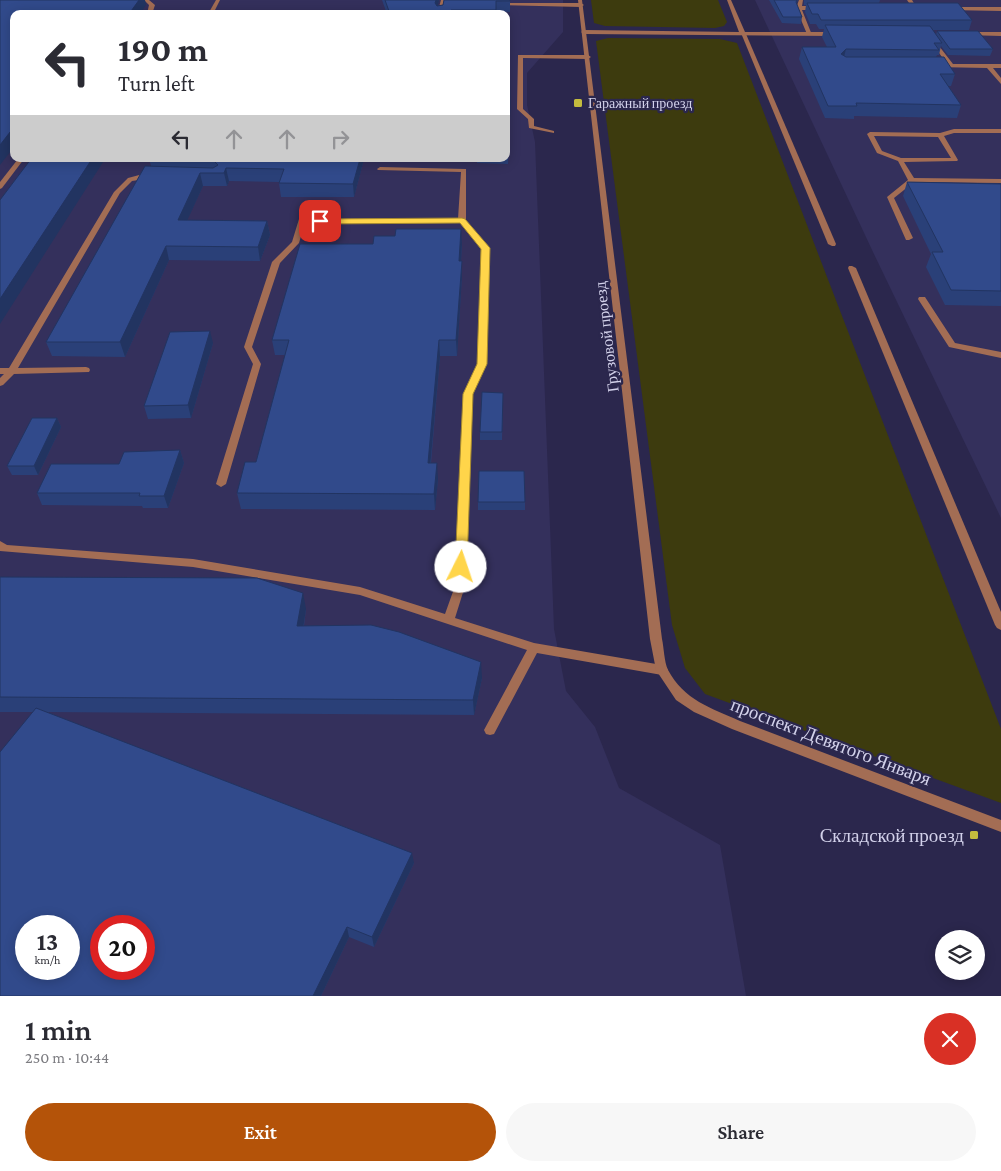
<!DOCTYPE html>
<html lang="en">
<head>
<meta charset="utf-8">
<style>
	body { margin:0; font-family:"Crimson Pro",serif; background:#f7f7f7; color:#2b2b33; height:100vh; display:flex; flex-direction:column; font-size:19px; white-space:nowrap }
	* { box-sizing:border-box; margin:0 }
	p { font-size:16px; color:#7c7c81 }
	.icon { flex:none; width:28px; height:28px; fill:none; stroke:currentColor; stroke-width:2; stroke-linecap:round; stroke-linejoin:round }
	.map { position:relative; height:996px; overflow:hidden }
	.sheet { display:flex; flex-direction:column; background:#fff; flex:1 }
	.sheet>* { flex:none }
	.banner { position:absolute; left:10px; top:10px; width:500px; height:152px; border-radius:10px; box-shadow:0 2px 12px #0003; background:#fff; color:#2b2b33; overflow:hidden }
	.buttons { position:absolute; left:935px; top:930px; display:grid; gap:10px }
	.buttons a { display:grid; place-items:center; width:50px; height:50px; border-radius:50%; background:#fff; box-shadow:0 2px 12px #0003; font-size:25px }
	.speed { position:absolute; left:15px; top:915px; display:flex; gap:10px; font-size:25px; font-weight:700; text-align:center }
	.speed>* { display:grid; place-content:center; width:65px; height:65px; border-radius:50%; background:#fff; box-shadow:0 2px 12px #0003; line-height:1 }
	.speed small { font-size:12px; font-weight:400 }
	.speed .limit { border:8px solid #d22; background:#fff; color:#111 }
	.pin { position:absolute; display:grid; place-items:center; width:42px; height:42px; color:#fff; margin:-21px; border-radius:10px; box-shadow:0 2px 8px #0006 }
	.me { position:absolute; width:55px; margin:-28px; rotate:4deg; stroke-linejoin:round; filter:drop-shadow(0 0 4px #0008) }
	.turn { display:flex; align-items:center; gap:18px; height:105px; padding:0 25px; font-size:22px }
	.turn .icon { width:65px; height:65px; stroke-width:2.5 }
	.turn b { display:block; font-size:35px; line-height:42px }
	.lanes { display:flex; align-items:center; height:48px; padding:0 25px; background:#0003; justify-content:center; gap:25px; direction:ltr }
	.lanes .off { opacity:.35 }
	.round { display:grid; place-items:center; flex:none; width:52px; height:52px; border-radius:26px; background:#f7f7f7 }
	.summary { display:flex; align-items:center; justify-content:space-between; height:85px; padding:0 25px }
	h1 { font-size:30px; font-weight:600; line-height:38px }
	.cta { display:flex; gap:10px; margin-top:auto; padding:10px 25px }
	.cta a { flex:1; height:58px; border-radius:30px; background:#b45309; color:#fff; font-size:20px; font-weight:600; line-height:58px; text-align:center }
	.cta a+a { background:#f7f7f7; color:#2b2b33 }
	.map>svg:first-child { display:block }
	.built { fill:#34305c; fill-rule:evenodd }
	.green { fill:#3d3b0e }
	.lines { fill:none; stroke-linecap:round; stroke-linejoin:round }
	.service { fill:#a36d54; fill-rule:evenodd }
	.minor { fill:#a36d54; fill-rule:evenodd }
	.tertiary { fill:#a36d54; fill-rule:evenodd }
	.wall { fill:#2a4078 }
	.shaded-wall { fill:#223461 }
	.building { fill:#314a8b; stroke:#223461; fill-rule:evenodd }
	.route { fill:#ffd54a; stroke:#a68a30 }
	.poi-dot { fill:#c4bc3e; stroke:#2b274d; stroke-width:2 }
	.labels { text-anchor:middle; stroke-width:4.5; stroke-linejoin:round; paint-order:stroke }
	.far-poi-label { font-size:14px; fill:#d2d1ea; stroke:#2b274d; text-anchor:start }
	.street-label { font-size:16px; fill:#d2d1ea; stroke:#2b274d }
	.near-street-label { font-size:19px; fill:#d2d1ea; stroke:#2b274d }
	.near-poi-label { font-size:19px; fill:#d2d1ea; stroke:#2b274d; text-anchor:end }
</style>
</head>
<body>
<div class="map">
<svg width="1001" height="996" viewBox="0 0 1001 996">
	<rect width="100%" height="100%" fill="#2b274d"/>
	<!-- built -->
	<g class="built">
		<path d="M0,0H563V32L527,73V105L535,142L554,629L566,691L595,727L619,788L720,845L746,996H0ZM14,14H506V159H14ZM26,926H69V969H26ZM101,926H144V969H101Z"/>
		<polygon points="755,0 1001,0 1001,518 873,252"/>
	</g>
	<!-- green -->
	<g class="green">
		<polygon points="591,0 718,0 727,22 724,26 715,28 605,26 594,23"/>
		<polygon points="608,38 720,39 737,43 1001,729 1001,803 705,694 685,668 672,625 596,41"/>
	</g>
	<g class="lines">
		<!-- service -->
		<g class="service">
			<polygon points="144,0 149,0 155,5 152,14 147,14 149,5"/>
			<polygon points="216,0 220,0 213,14 208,14"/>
			<polygon points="441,0 445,0 442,14 437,14"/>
			<polygon points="799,0 803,0 802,6 818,6 821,8 818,10 802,10 812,35 807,34 796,8"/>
			<polygon points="907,0 912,0 918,10 914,10"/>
			<polygon points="497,3 581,3 584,5 581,7 495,5"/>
			<polygon points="950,7 1001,7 1001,11 948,10"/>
			<polygon points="741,33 746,34 836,244 835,246 832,246 828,244"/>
			<polygon points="932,37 953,64 1001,64 1001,68 993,68 1001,78 1001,84 987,68 935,67 935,65 947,64 929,39"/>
			<polygon points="518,55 588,55 591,57 588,59 523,58 523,109 534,119 534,126 554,131 554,133 529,128 528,119 517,109"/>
			<path d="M954,129H1001V133H954L944,136L958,160L957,161L904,162L914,178L1001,179V183L914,182L894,198L913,238L909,240H906L887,197L908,180L898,161L877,153L867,134L870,132L940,133ZM874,136L938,137L951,158H901L882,151Z"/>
			<polygon points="18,159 24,159 2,188 0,189 0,182"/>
			<polygon points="380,167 466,169 466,221 490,248 486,364 472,394 465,586 455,618 534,643 662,665 666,667 668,670 666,673 662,675 537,653 494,734 490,735 486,734 484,730 527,650 360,595 193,567 0,551 0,541 7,545 193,559 360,587 445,614 455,586 464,394 478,364 482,248 460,223 305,223 299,243 280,263 252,347 261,364 226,484 221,487 216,484 253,364 244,347 272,262 292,242 299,219 458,219 461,172 378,170 377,169"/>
			<polygon points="143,174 152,174 155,176 152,178 132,181 120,193 18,368 86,367 89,368 90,370 89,372 14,374 3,385 0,386 0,378 4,374 0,374 0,368 9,368 114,192 128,178"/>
			<polygon points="849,266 852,266 856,268 1001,612 1001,630 997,628 995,625 848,268"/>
			<polygon points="919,297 925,297 955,343 1001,352 1001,358 949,347 918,299"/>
		</g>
		<!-- minor -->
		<g class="minor">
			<polygon points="727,0 731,0 745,32 835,32 838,34 835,36 584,34 581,32 584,30 739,32"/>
			<polygon points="967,32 1001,32 1001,36 965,35 965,33"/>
		</g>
		<!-- tertiary -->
		<path class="tertiary" d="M578,0H582L662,639C664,648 664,661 668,670C684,700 711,708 740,721L1001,820V832L732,729L694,712L676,700L656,670L650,639Z"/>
	</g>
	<!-- wall -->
	<g class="wall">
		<polygon points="382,0 439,0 437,6 443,5 444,0 510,1 510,12 496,11 496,14 387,14"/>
		<polygon points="769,0 798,0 796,4 802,17 801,24 782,23"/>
		<polygon points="804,0 880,0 879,3 972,20 969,30 933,30 936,35 937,31 993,49 990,56 948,55 941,46 939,55 937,55 936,57 955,74 951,86 948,86 961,105 957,118 854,116 854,119 825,118 799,59 802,47 827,47 822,37 824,29 819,29 816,24 810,24 805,12 806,5 804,5"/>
		<polygon points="506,50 510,113 508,164 477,163 477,159 506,159"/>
		<polygon points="149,159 364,159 354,197 281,197 279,183 279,182 229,181 227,186 203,186 187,220 267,221 270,235 260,261 169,260 125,357 52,356 46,342 151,166"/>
		<polygon points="907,182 1001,184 1001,306 945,305 926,267 931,254 903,196"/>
		<polygon points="462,244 461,261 462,261 462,276 457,356 440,356 431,463 438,479 435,510 241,509 237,493 256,462 285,355 275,355 272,340"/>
		<polygon points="213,343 191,418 148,419 144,406"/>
		<polygon points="503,393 502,440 480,440 480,432"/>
		<polygon points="57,418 61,427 38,475 12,475 7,466"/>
		<polygon points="180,450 184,463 168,508 143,508 142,506 42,505 37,493 119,464"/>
		<rect x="478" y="502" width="47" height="8"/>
		<polygon points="0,577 306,609 304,626 482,678 474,715 47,712 414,863 374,947 349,937 321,996 0,996 33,712 0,712"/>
	</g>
	<!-- shaded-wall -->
	<g class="shaded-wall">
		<polygon points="139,0 145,0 146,5 140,14 129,14"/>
		<polygon points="436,0 439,0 439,1 435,13 435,3"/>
		<polygon points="846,49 843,61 841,54"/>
		<polygon points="14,127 14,147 0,165 0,145"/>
		<polygon points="92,159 105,159 0,324 0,299"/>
		<polygon points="360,159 364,159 354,197 353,184"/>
		<polygon points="226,168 229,181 227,186 224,173"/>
		<polygon points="200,173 203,186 181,234 178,220"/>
		<polygon points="267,221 270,235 260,261 258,247"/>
		<polygon points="461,229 462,244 460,276 459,261"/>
		<polygon points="166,246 169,260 125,357 120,342"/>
		<polygon points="462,261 462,276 457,356 456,340"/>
		<polygon points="210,331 213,343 191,418 188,405"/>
		<polygon points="439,340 440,356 429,479 428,463"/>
		<polygon points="57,418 61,427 38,475 34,466"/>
		<polygon points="180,450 184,463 168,508 164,496"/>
		<polygon points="437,463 438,479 435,510 434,494"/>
		<polygon points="303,593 306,609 301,642 297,626"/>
		<polygon points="481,662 482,678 474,715 473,700"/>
		<polygon points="412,853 414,863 374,947 372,937"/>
		<polygon points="347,927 349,937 321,996 313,996"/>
	</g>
	<!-- building -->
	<g class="building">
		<polygon points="0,0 139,0 129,14 14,14 14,127 0,145"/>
		<polygon points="385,0 436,0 435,3 437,6 443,5 444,0 510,0 510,1 496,1 496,10 451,10 450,14 390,14"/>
		<polygon points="774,0 797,0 796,2 802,17 783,17"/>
		<polygon points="807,3 958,3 972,20 821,20 818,14 812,14"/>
		<polygon points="825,25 930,26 942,43 934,43 939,50 846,49 841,54 846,57 944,57 955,74 940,74 961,105 856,103 857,106 828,106 802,47 836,47"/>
		<polygon points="937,31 978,31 993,49 950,49"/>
		<polygon points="506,50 509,50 510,105 508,155 506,155"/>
		<polygon points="31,159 92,159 0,299 0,200"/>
		<polygon points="158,159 360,159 353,184 279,183 284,169 226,168 224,173 200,173 178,220 267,221 258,247 166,246 120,342 46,342 145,166 213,168 218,165 213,160"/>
		<polygon points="907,182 1001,184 1001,291 951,290 932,252 943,252"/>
		<polygon points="396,229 461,229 459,261 462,261 456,340 439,340 428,463 437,463 434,494 237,493 245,462 256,462 289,340 272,340 300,244 373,244 374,236 395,236"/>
		<polygon points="210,331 188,405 144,406 170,332"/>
		<polygon points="482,392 503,393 502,432 480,432"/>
		<polygon points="32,418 57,418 34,466 7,466"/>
		<polygon points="180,450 164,496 139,496 140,493 37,493 51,464 119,464 124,452"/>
		<polygon points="479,471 524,471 525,502 478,502"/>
		<polygon points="0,577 257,578 303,593 297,626 371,625 399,632 481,662 473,700 0,697"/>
		<path d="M36,708L412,853L372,937L347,927L313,996H0V752ZM26,926H69V969H26ZM101,926H144V969H101Z"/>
	</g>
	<!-- route -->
	<polygon class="route" points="462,218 465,219 490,248 487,364 473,394 467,567 465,570 456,570 455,567 463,394 477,364 481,249 460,223 320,224 316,221 320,219"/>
	<!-- markers -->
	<g class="poi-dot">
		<rect x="573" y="98" width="10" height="10" rx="2.5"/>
		<rect x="969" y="830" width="10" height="10" rx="2.5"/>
	</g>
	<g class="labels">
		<!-- far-poi labels -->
		<g class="far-poi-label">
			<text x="588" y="108">Гаражный проезд</text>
		</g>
		<!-- street labels -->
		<g class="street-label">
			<text transform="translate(606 337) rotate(-97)" y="6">Грузовой проезд</text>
		</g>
		<!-- near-street labels -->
		<g class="near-street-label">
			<text transform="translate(831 741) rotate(21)" y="7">проспект Девятого Января</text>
		</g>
		<!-- near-poi labels -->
		<g class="near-poi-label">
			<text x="964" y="842">Складской проезд</text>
		</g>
	</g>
</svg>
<div class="buttons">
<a><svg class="icon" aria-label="layers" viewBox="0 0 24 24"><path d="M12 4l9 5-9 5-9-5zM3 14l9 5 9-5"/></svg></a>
</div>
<div class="speed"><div>13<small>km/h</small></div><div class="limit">20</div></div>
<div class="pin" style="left:320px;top:221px;background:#d93025"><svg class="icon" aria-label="arrive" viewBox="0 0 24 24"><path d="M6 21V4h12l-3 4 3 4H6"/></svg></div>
<svg class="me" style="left:461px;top:567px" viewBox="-20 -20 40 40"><circle r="19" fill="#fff"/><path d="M0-13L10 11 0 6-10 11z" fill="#ffd54a"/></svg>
<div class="banner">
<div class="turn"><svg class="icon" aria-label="left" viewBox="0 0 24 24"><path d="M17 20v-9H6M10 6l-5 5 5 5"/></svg><div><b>190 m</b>Turn left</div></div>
<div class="lanes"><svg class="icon" aria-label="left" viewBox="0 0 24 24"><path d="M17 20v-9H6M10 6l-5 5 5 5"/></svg><svg class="icon off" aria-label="ahead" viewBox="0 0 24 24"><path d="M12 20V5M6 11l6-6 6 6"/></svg><svg class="icon off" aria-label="ahead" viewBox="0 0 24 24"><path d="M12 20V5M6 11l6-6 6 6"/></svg><svg class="icon off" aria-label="right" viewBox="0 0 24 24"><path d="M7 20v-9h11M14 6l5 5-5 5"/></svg></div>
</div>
</div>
<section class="sheet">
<div class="summary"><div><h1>1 min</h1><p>250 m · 10:44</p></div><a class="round" style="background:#d93025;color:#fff"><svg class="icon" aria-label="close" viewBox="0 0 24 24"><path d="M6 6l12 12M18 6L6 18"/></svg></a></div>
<div class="cta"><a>Exit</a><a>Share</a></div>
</section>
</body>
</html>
